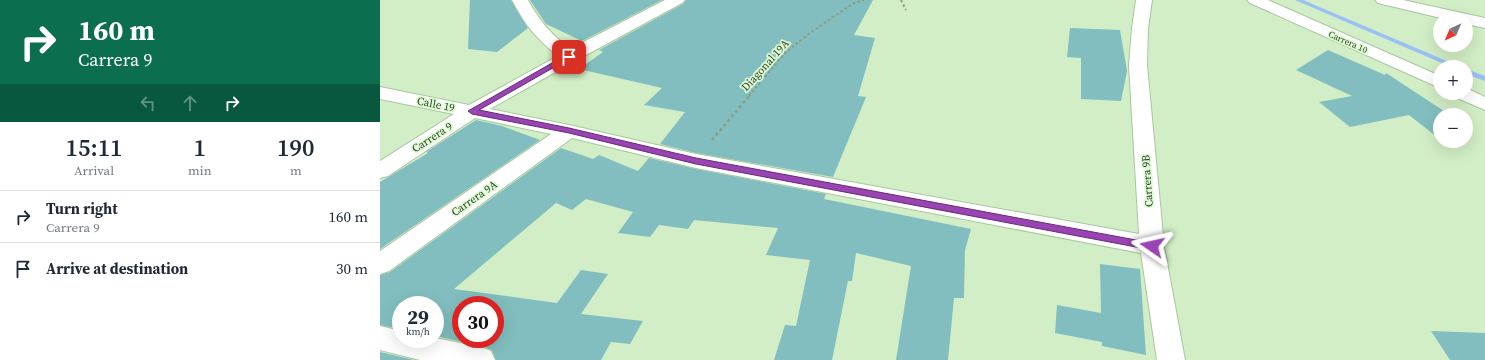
<!DOCTYPE html>
<html lang="en">
<head>
<meta charset="utf-8">
<style>
	body { margin:0; font-family:"Source Serif 4",serif; background:#f2f2f3; color:#1f2937; height:100vh; display:flex; flex-direction:column; font-size:15px; white-space:nowrap }
	* { box-sizing:border-box; margin:0 }
	p { font-size:13px; color:#747a83 }
	.icon { flex:none; width:22px; height:22px; fill:none; stroke:currentColor; stroke-width:2; stroke-linecap:round; stroke-linejoin:round }
	.map { position:relative; flex:1; overflow:hidden }
	.details { display:flex; flex-direction:column; background:#fff; width:380px }
	.details>* { flex:none }
	.hud { background:#0b6e4f; color:#fff; overflow:hidden }
	.needle { width:26px; rotate:224deg }
	.fabs { position:absolute; left:1053px; top:12px; display:grid; gap:8px }
	.fabs a { display:grid; place-items:center; width:40px; height:40px; border-radius:50%; background:#fff; box-shadow:0 4px 16px #0002; font-size:20px }
	.speed { position:absolute; left:12px; top:296px; display:flex; gap:8px; font-size:20px; font-weight:700; text-align:center }
	.speed>* { display:grid; place-content:center; width:52px; height:52px; border-radius:50%; background:#fff; box-shadow:0 4px 16px #0002; line-height:1 }
	.speed small { font-size:10px; font-weight:400 }
	.speed .limit { border:6px solid #d22; background:#fff; color:#111 }
	.pin { position:absolute; display:grid; place-items:center; width:34px; height:34px; color:#fff; margin:-17px; border-radius:8px; box-shadow:0 2px 6px #0006 }
	.me { position:absolute; width:44px; margin:-22px; rotate:281deg; stroke-linejoin:round; filter:drop-shadow(0 0 3px #0008) }
	.turn { display:flex; align-items:center; gap:14px; height:84px; padding:0 12px; font-size:18px }
	.turn .icon { width:52px; height:52px; stroke-width:2.5 }
	.turn b { display:block; font-size:28px; line-height:34px }
	.lanes { display:flex; align-items:center; height:38px; padding:0 12px; background:#0003; justify-content:center; gap:20px; direction:ltr }
	.lanes .off { opacity:.35 }
	.eta { display:flex; justify-content:space-evenly; align-items:center; height:68px; text-align:center }
	.eta b { font-size:24px; font-weight:600; line-height:28px }
	ul { padding:0; list-style:none }
	li { display:flex; align-items:center; gap:12px; height:52px; padding:0 12px; border-top:1px solid #e0e1e3 }
	li div { flex:1 }
	li b { display:block; font-size:15px }
	li em { font-style:normal }
	main { display:flex; flex:1; min-height:0 }
	.map>svg:first-child { display:block }
	.lines { fill:none; stroke-linecap:round; stroke-linejoin:round }
	.stream { fill:#9bc0f6; fill-rule:evenodd }
	.building { fill:#82bebf; fill-rule:evenodd }
	.street-casing { stroke:#aac6a0; stroke-width:2 }
	.secondary-casing { stroke:#aac6a0; stroke-width:2 }
	.path-far1 { stroke:#899f82; stroke-width:2; stroke-dasharray:2.5 2.5; stroke-linecap:butt }
	.path { stroke:#899f82; stroke-width:2.5; stroke-dasharray:3 3; stroke-linecap:butt }
	.street { fill:#fff; fill-rule:evenodd }
	.secondary { fill:#fff; fill-rule:evenodd }
	.route { fill:#9944b2; stroke:#632c74 }
	.labels { text-anchor:middle; stroke-width:3.5; stroke-linejoin:round; paint-order:stroke }
	.far-street-label { font-size:9px; fill:#333f2f; stroke:#defcd3 }
	.street-label { font-size:11px; fill:#333f2f; stroke:#defcd3 }
</style>
</head>
<body>
<main>
<section class="details">
<div class="hud">
<div class="turn"><svg class="icon" aria-label="right" viewBox="0 0 24 24"><path d="M7 20v-9h11M14 6l5 5-5 5"/></svg><div><b>160 m</b>Carrera 9</div></div>
<div class="lanes"><svg class="icon off" aria-label="left" viewBox="0 0 24 24"><path d="M17 20v-9H6M10 6l-5 5 5 5"/></svg><svg class="icon off" aria-label="ahead" viewBox="0 0 24 24"><path d="M12 20V5M6 11l6-6 6 6"/></svg><svg class="icon" aria-label="right" viewBox="0 0 24 24"><path d="M7 20v-9h11M14 6l5 5-5 5"/></svg></div>
</div>
<div class="eta">
<div><b>15:11</b><p>Arrival</p></div>
<div><b>1</b><p>min</p></div>
<div><b>190</b><p>m</p></div>
</div>
<ul>
<li><svg class="icon" aria-label="right" viewBox="0 0 24 24"><path d="M7 20v-9h11M14 6l5 5-5 5"/></svg><div><b>Turn right</b><p>Carrera 9</p></div><em>160 m</em></li>
<li><svg class="icon" aria-label="arrive" viewBox="0 0 24 24"><path d="M6 21V4h12l-3 4 3 4H6"/></svg><div><b>Arrive at destination</b></div><em>30 m</em></li>
</ul>
</section>
<div class="map">
<svg width="1105" height="360" viewBox="0 0 1105 360">
	<rect width="100%" height="100%" fill="#d1eec6"/>
	<g class="lines">
		<!-- stream -->
		<g class="stream">
			<polygon points="915,0 923,0 1081,67 1071,67"/>
			<polygon points="1086,69 1105,76 1105,81 1086,74"/>
		</g>
	</g>
	<!-- building -->
	<g class="building">
		<polygon points="90,0 131,0 148,28 117,52 88,49"/>
		<polygon points="150,0 282,0 202,41 166,24"/>
		<polygon points="306,0 493,0 474,35 495,38 478,96 486,97 453,177 316,153 280,144 305,112 264,105 282,88 199,69 223,52 219,50 303,4"/>
		<polygon points="690,28 740,30 747,71 741,101 701,99 701,58 687,57"/>
		<polygon points="948,50 1005,75 1006,73 1070,115 1060,115 1060,136 1057,137 1029,115 970,127 939,102 972,96 916,70"/>
		<polygon points="96,120 122,126 160,140 0,249 0,182 48,153 46,152"/>
		<path d="M181,148L213,159L219,155L258,171L269,158L316,169L446,194L444,199L591,229L585,250L584,298H574L568,360H516L531,266L476,253L472,281H468L452,360H394L405,325L416,326L430,260L386,255L398,228L314,220L308,229L279,225L270,237L238,233L253,212L206,199L192,210L176,203L74,289L177,303L201,270L228,274L201,314L263,321L250,344L231,342L221,360H116L112,350L102,346L55,336V305H21V329L0,325V275L10,272ZM81,305H115V339H81Z"/>
		<polygon points="720,264 760,269 766,355 722,346 722,342 675,333 677,305 721,313"/>
		<polygon points="1051,331 1105,333 1105,360 1070,360"/>
		<polygon points="0,352 34,360 0,360"/>
	</g>
	<g class="lines">
		<defs>
			<g id="street">
				<path d="M132,0H148C161,23 170,33 190,49L285,0H305L302,3L195,61L110,109L189,125L316,154L759,234L749,65L752,28L756,0H772L768,28L767,65L784,246L805,360H777L761,253L316,168L192,138L9,271L0,274V251L171,134L95,118L8,176L0,178V161L74,114L0,99V87L89,105L178,56C156,38 146,26 132,0Z"/>
				<polygon points="867,0 888,0 1060,76 1060,88 870,3"/>
				<polygon points="1086,88 1105,97 1105,110 1075,97 1073,93 1086,93"/>
				<polygon points="0,326 21,331 21,339 55,338 101,347 111,351 115,360 40,360 0,350"/>
			</g>
			<polygon id="secondary" points="995,0 1023,0 1105,18 1105,28 1086,24 1086,19 1065,19 998,3"/>
		</defs>
		<!-- street casing -->
		<use href="#street" class="street-casing"/>
		<!-- secondary casing -->
		<use href="#secondary" class="secondary-casing"/>
		<!-- path-far1 -->
		<g class="path-far1">
			<polyline points="521,0 526,10"/>
			<polyline points="369,96 405,53 427,35 456,15 474,3 484,0"/>
		</g>
		<!-- path -->
		<polyline class="path" points="332,140 370,95"/>
		<!-- street -->
		<use href="#street" class="street"/>
		<!-- secondary -->
		<use href="#secondary" class="secondary"/>
	</g>
	<!-- route -->
	<polygon class="route" points="186,55 189,55 192,57 99,110 189,128 316,158 772,243 775,244 777,246 775,249 772,250 316,164 189,133 92,114 88,111"/>
	<g class="labels">
		<!-- far-street labels -->
		<g class="far-street-label">
			<text transform="translate(968 42) rotate(24)" y="3">Carrera 10</text>
		</g>
		<!-- street labels -->
		<g class="street-label">
			<text transform="translate(385 65) rotate(-48)" y="4">Diagonal 19A</text>
			<text transform="translate(56 104) rotate(11)" y="4">Calle 19</text>
			<text transform="translate(52 137) rotate(-33)" y="4">Carrera 9</text>
			<text transform="translate(767 181) rotate(-94)" y="4">Carrera 9B</text>
			<text transform="translate(94 198) rotate(-35)" y="4">Carrera 9A</text>
		</g>
	</g>
</svg>
<div class="fabs">
<a><svg class="needle" viewBox="-14 -14 28 28"><path d="M0-13l5 13h-10z" fill="#e53935"/><path d="M0 13l5-13h-10z" fill="#747a83"/></svg></a>
<a>+</a>
<a>−</a>
</div>
<div class="speed"><div>29<small>km/h</small></div><div class="limit">30</div></div>
<div class="pin" style="left:189px;top:57px;background:#d93025"><svg class="icon" aria-label="arrive" viewBox="0 0 24 24"><path d="M6 21V4h12l-3 4 3 4H6"/></svg></div>
<svg class="me" style="left:772px;top:246px" viewBox="-20 -20 40 40"><path d="M0-17L14 15 0 8-14 15z" fill="#9944b2" stroke="#fff" stroke-width="4"/></svg>
</div>
</main>
</body>
</html>
